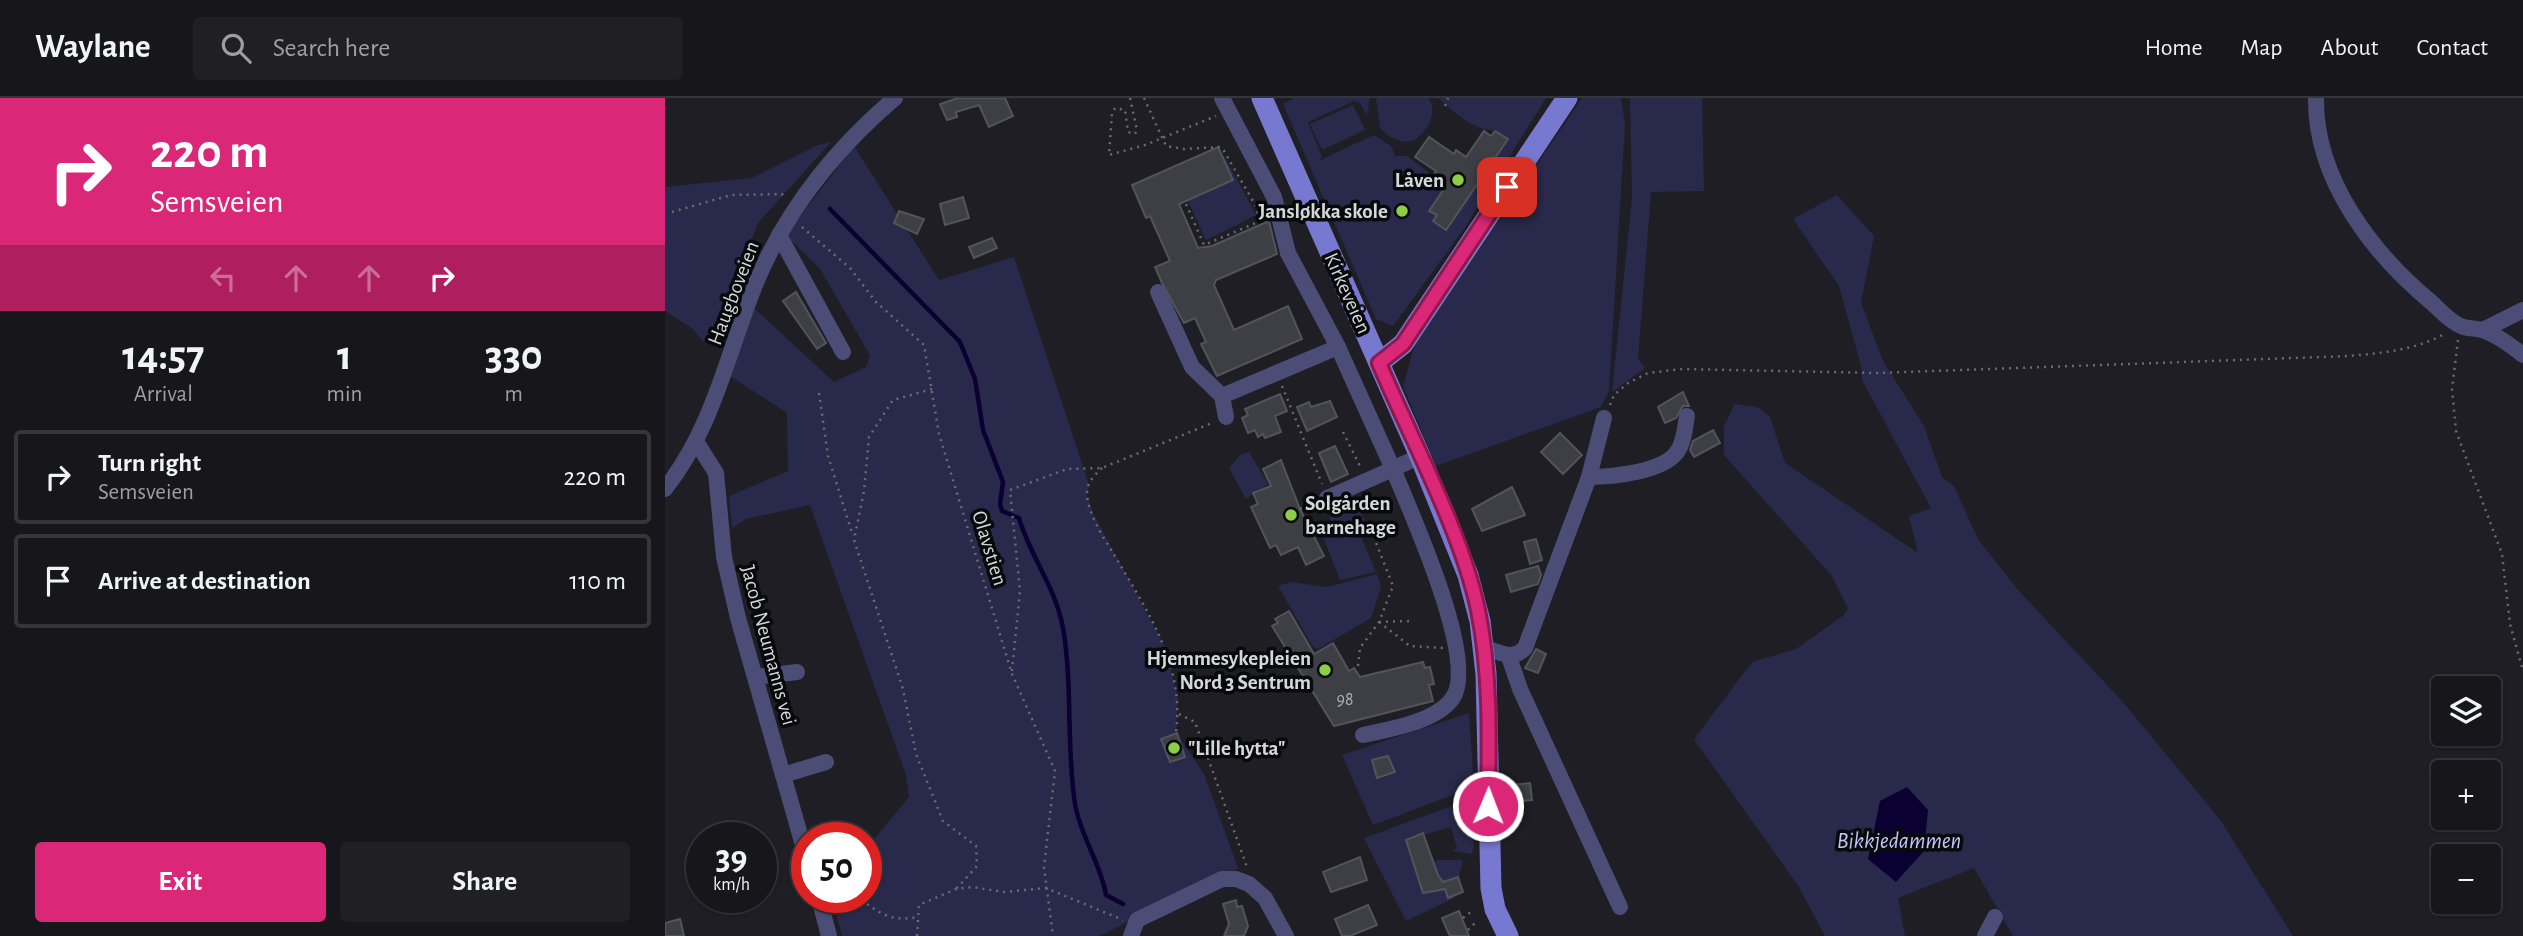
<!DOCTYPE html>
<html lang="en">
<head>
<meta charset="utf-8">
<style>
	body { margin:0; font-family:"Alegreya Sans",sans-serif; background:#1f1f24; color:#f1f3f6; height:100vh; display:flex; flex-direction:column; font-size:26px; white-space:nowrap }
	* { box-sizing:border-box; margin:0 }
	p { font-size:23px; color:#9e9fa3 }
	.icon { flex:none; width:38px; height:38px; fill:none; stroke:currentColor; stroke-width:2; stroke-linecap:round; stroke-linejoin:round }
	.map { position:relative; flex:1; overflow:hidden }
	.sheet { display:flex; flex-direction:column; background:#16161b; width:665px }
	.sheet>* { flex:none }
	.guide { background:#db2777; color:#fff; overflow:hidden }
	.controls { position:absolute; left:1766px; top:578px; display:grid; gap:14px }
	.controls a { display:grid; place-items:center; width:70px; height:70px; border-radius:7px; background:#16161b; box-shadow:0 2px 5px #0004,0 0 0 2px #35353a; font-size:35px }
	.speed { position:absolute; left:21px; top:724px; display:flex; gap:14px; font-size:35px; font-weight:700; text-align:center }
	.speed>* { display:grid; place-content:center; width:91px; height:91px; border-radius:50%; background:#16161b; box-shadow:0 2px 5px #0004,0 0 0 2px #35353a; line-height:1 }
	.speed small { font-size:18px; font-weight:400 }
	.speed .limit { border:10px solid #d22; background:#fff; color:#111 }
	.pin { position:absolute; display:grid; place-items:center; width:60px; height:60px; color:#fff; margin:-30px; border-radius:14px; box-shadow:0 4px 10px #0006 }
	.me { position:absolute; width:77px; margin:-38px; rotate:1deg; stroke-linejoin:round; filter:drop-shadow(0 0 5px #0008) }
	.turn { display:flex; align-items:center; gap:24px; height:147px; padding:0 35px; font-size:32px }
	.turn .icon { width:91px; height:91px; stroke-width:2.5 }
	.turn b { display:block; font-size:49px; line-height:60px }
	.lanes { display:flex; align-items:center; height:66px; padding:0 35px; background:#0003; justify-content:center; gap:35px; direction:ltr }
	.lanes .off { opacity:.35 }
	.eta { display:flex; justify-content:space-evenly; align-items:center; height:119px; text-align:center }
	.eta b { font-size:42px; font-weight:700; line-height:49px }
	.action { display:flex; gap:14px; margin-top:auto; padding:14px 35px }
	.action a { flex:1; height:80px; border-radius:7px; background:#db2777; color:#fff; font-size:28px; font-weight:700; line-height:80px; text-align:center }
	.action a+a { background:#1f1f24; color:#f1f3f6 }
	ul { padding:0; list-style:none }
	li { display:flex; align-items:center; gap:21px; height:94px; margin:0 14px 10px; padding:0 21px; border:4px solid #35353a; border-radius:7px }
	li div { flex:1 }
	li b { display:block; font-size:26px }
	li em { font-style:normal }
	header { display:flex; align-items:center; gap:42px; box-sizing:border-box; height:98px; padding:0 35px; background:#16161b; border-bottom:2px solid #35353a }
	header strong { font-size:33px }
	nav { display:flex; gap:38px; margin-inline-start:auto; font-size:24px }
	.search { width:490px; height:63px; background:#1f1f24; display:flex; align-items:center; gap:18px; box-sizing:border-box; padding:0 24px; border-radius:7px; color:#9e9fa3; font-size:26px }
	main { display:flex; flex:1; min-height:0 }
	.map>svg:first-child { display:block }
	.green { fill:#292a4b }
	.water { fill:#0a0032 }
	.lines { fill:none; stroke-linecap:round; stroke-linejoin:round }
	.stream { stroke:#0a0032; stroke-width:4.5 }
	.building { fill:#3e3f45; stroke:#53545a; stroke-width:2 }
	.path { stroke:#6b6b70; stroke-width:2.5; stroke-dasharray:2 5; stroke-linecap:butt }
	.minor { stroke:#4b4d77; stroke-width:16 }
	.major { stroke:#7778d0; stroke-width:21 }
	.route-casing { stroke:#8e194d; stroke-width:18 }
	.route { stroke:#db2777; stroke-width:12 }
	.poi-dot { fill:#8cce45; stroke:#08090b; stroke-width:2.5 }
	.labels { text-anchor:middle; stroke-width:7; stroke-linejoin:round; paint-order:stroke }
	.number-label { font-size:18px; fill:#b0b1b5 }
	.poi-label { font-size:21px; font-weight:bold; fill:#d6d7da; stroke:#08090b; text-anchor:end }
	.street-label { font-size:21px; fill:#d6d7da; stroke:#08090b }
	.water-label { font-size:23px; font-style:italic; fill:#c1c5fb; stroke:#08090b }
</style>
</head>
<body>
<header>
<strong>Waylane</strong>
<div class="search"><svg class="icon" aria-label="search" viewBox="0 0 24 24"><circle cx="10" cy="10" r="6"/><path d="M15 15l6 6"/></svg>Search here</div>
<nav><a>Home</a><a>Map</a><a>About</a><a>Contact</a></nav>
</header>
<main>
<section class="sheet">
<div class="guide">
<div class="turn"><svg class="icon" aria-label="right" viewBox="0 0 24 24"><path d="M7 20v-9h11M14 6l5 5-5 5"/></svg><div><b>220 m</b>Semsveien</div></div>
<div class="lanes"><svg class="icon off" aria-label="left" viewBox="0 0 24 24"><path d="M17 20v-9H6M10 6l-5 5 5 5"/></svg><svg class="icon off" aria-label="ahead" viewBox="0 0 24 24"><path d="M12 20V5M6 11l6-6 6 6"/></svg><svg class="icon off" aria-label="ahead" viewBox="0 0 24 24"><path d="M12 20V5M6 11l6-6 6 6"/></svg><svg class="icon" aria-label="right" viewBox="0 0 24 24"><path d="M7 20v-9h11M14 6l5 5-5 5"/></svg></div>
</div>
<div class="eta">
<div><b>14:57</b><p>Arrival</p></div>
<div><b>1</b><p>min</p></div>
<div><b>330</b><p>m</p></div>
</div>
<ul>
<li><svg class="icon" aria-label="right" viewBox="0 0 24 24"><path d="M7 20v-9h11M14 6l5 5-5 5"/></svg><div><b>Turn right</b><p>Semsveien</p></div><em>220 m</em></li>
<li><svg class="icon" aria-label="arrive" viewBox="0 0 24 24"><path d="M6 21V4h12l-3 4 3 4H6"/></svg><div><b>Arrive at destination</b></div><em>110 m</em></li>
</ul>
<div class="action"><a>Exit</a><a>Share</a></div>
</section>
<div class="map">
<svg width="1858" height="838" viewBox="0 0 1858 838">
	<rect width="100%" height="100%" fill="#1e1e24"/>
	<!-- green -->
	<g class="green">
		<path d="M629,0H705L702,17L694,4L689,3L643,24L657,59L653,63L709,37L726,48L730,58H742L781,88L765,113L771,117L768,123L781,132L842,41L830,32C812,35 786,12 773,0H881L799,131L728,228L711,221L618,6Z"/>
		<path d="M711,0H764C772,17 764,30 750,42C736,47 725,40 715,30Z"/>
		<polygon points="917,0 956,0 960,26 944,292 936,309 771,368 738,288 750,246"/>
		<polygon points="965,0 1037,0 1039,93 986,94 973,261 980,270 947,294 967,100"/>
		<polygon points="688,7 700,32 657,52 645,26"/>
		<polygon points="166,44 93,125 49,235 39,245 28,231 0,213 0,89 87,80 153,47"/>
		<polygon points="189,48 274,182 349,159 424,387 422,397 428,415 500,549 513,601 511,634 539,676 573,770 434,838 177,838 167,800 201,800 201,751 244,699 241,677 145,407 81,421 67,430 64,398 123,373 122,315 65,278 88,209 169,284 201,269 205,257 155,171 121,137"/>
		<polygon points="555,50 591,117 541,142 523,103 568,82"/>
		<polygon points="1172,97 1209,138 1196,205 1218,263 1259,328 1277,379 1289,388 1313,441 1353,492 1458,604 1556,723 1628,838 1348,838 1309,770 1233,800 1240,838 1160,838 1134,789 1029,641 1087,564 1131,551 1179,517 1183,510 1167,478 1059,357 1059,328 1070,306 1092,309 1105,319 1120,365 1253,455 1244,418 1266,410 1197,282 1196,268 1174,188 1128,121"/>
		<polygon points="584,354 603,386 581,401 564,370 575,357"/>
		<polygon points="687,394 700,424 697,441 711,474 675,482 657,436 665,426 664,404"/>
		<polygon points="712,476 716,489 706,520 653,551 648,549 613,488 626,484 662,489"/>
		<polygon points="804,615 809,689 708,727 677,657"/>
		<polygon points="803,702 809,747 807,756 786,753 792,750 786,729 755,738 757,768 774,762 798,762 789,800 741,823 699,740"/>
	</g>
	<!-- water -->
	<polygon class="water" points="1242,689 1263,712 1259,753 1231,784 1203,761 1215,703"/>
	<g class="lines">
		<!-- stream -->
		<path class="stream" d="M165,111L295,244L310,281L318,332L338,384L335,406L337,413L354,420C365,458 391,490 398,530C408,588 401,647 410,706C415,737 436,766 441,797L458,806"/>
	</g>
	<!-- building -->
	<g class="building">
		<polygon points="293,0 340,0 348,18 324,29 314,7 291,14 292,19 282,22 275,6"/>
		<polygon points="819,33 826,38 830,33 843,41 781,132 768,123 772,117 764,113 781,88 768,79 771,73 750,59 764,39 789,56 791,52 801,59"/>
		<polygon points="553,49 568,82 514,106 533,150 547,148 604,123 612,156 551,182 549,187 569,232 623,208 637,241 552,278 536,246 541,244 530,220 519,225 497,185 490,169 505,163 485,118 481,120 467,87"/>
		<polygon points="298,99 304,120 280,127 275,106"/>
		<polygon points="234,113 259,121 252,136 229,125"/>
		<polygon points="327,140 332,150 309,160 304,149"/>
		<polygon points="131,194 161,245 152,251 118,203"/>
		<polygon points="1018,294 1024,308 1018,308 1011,320 1000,325 993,309"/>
		<polygon points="615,296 622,313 610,318 616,334 600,340 598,336 593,339 590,332 583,335 577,320 583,317 580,311"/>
		<polygon points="665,303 672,319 642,333 632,309 644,304 646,309"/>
		<polygon points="1048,332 1055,345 1029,359 1025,352 1028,343"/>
		<polygon points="895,335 917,357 898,376 876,354"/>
		<polygon points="670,348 683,376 666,384 654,355"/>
		<polygon points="616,362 635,411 659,458 641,467 633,449 616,457 611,447 605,450 586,409 593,406 588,395 606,388 598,371"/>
		<polygon points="847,389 860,417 817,433 807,411"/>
		<polygon points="871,441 877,462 865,466 859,444"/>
		<polygon points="873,468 876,477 873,486 846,494 841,477"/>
		<polygon points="624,513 649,556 668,545 684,573 689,570 695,579 758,564 760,570 765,569 769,586 764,587 768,603 669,628 607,528 613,525 610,521"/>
		<polygon points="871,551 881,556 873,575 860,570"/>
		<polygon points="512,635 520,659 505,664 496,641"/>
		<polygon points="723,658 730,674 712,680 707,662"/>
		<polygon points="865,685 867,702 848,704 846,687"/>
		<polygon points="758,735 773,777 778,784 793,779 798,794 783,800 780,791 758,795 741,742"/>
		<polygon points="695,759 702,782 666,794 658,774"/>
		<polygon points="571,802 572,809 577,808 583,828 579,838 559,838 564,826 558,806"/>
		<polygon points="703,807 712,827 685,838 677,838 670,821"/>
		<polygon points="794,813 804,838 785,838 783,834 777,820"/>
		<polygon points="15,821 19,838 0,838 0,825"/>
	</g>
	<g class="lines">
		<!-- path -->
		<g class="path">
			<polyline points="465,0 472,32 470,36 463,34 460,12 450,10 447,15 444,57 480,47 551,18"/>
			<polyline points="479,0 501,48 518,51 555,49 559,53 592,110 593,124 539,147 521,106"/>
			<polyline points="780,8 783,0"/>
			<polyline points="7,114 66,97 117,96 119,100"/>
			<polyline points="137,129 185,170 211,204 259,247 274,336 347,576 390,673 379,769 388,838"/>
			<polyline points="1793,242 1787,291 1791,333 1837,456 1845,526 1858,573"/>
			<polyline points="617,288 657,386"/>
			<polyline points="267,291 228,302 204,339 199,393 189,442 238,591 251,656 278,723 311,748 312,768 291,791"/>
			<polyline points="154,295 163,358 188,438"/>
			<path d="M945,307L949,297L963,285L983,275L1017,271L1212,275L1684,258C1718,255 1751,252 1781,235"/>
			<polyline points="678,334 696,370"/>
			<path d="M437,370C429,378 422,384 422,396C423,416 438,439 448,455C481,511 520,566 511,634"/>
			<polyline points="695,400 702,404 707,414 723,407"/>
			<polyline points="635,411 649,405"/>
			<polyline points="714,524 745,548 778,550"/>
			<polyline points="714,524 747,523"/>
			<polyline points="693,568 695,550 714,524 728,488 710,442"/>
			<polyline points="347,573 355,493 345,392 402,371 437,370 547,325"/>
			<polyline points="514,616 530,624 582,769"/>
			<path d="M202,806C220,819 231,823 253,819"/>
			<polyline points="798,820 807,813"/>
			<polyline points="803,832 810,825"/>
			<polyline points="252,838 254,807 291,791 307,789 339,794 381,790 458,822"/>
		</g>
		<!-- minor -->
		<g class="minor">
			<polyline points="557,0 609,99 623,155 673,249 728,371 662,400"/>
			<path d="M1651,0C1650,81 1707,155 1766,204C1775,212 1785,224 1796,228C1802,231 1810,230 1817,232C1832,237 1845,247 1858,257"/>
			<polyline points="114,137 178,254"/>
			<polyline points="493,194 527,269 557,298"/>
			<polyline points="1818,232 1858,212"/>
			<polyline points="561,319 557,298 673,249"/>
			<polyline points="32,345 51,375 59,459 73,520 142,761"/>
			<path d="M924,379C947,379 998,374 1012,354C1019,345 1020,329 1022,318"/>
			<path d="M0,391C48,330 62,257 90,187C120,114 170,51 230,0"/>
			<path d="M819,550C835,553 846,564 860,550L924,379L939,320"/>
			<polyline points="844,559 855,591 955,809"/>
			<polyline points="91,579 132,574"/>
			<path d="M698,637C725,631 770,624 787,601C815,565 745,413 728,371L755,358"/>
			<polyline points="118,677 161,664"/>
			<polyline points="154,800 164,838"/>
			<polyline points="466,838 472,822 557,781 571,781 584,786 600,800 621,838"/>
			<polyline points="1320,838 1330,819"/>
		</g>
		<!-- major -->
		<g class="major">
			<polyline points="597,0 755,358 803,477 815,523 821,576 826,790 830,811 843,838"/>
			<polyline points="714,265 738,246 902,0"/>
		</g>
	</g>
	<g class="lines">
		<defs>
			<path id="route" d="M823,708C824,643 826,576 813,512C796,432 746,341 714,265L738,246L842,89"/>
		</defs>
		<!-- route casing -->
		<use href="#route" class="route-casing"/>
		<!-- route -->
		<use href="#route" class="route"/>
	</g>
	<!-- markers -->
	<g class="poi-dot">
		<circle cx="793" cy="82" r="7"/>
		<circle cx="737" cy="113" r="7"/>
		<circle cx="626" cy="417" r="7"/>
		<circle cx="660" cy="572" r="7"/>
		<circle cx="509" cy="650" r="7"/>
	</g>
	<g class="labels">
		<!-- number labels -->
		<g class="number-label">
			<text x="680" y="607">98</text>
		</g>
		<!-- poi labels -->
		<g class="poi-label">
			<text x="779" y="89">Låven</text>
			<text x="723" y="120">Jansløkka skole</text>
			<text x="640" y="412" text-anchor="start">Solgården<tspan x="640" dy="24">barnehage</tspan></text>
			<text x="646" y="567">Hjemmesykepleien<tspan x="646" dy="24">Nord 3 Sentrum</tspan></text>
			<text x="523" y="657" text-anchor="start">"Lille hytta"</text>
		</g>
		<!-- street labels -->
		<g class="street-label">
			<text transform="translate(68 195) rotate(-69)" y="7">Haugboveien</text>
			<text transform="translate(683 195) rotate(66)" y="7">Kirkeveien</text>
			<text transform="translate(325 450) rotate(73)" y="7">Olavstien</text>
			<text transform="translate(104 547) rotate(75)" y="7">Jacob Neumanns vei</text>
		</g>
		<!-- water labels -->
		<g class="water-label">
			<text x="1234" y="750">Bikkjedammen</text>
		</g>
	</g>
</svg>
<div class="controls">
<a><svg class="icon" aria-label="layers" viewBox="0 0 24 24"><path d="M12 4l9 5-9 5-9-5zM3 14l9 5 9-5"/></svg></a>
<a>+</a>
<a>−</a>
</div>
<div class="speed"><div>39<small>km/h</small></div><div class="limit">50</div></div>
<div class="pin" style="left:842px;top:89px;background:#d93025"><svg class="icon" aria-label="arrive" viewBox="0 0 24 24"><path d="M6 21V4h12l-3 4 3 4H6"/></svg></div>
<svg class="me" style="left:823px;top:708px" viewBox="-20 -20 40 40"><circle r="17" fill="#db2777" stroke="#fff" stroke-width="3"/><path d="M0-11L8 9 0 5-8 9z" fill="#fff"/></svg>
</div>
</main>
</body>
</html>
